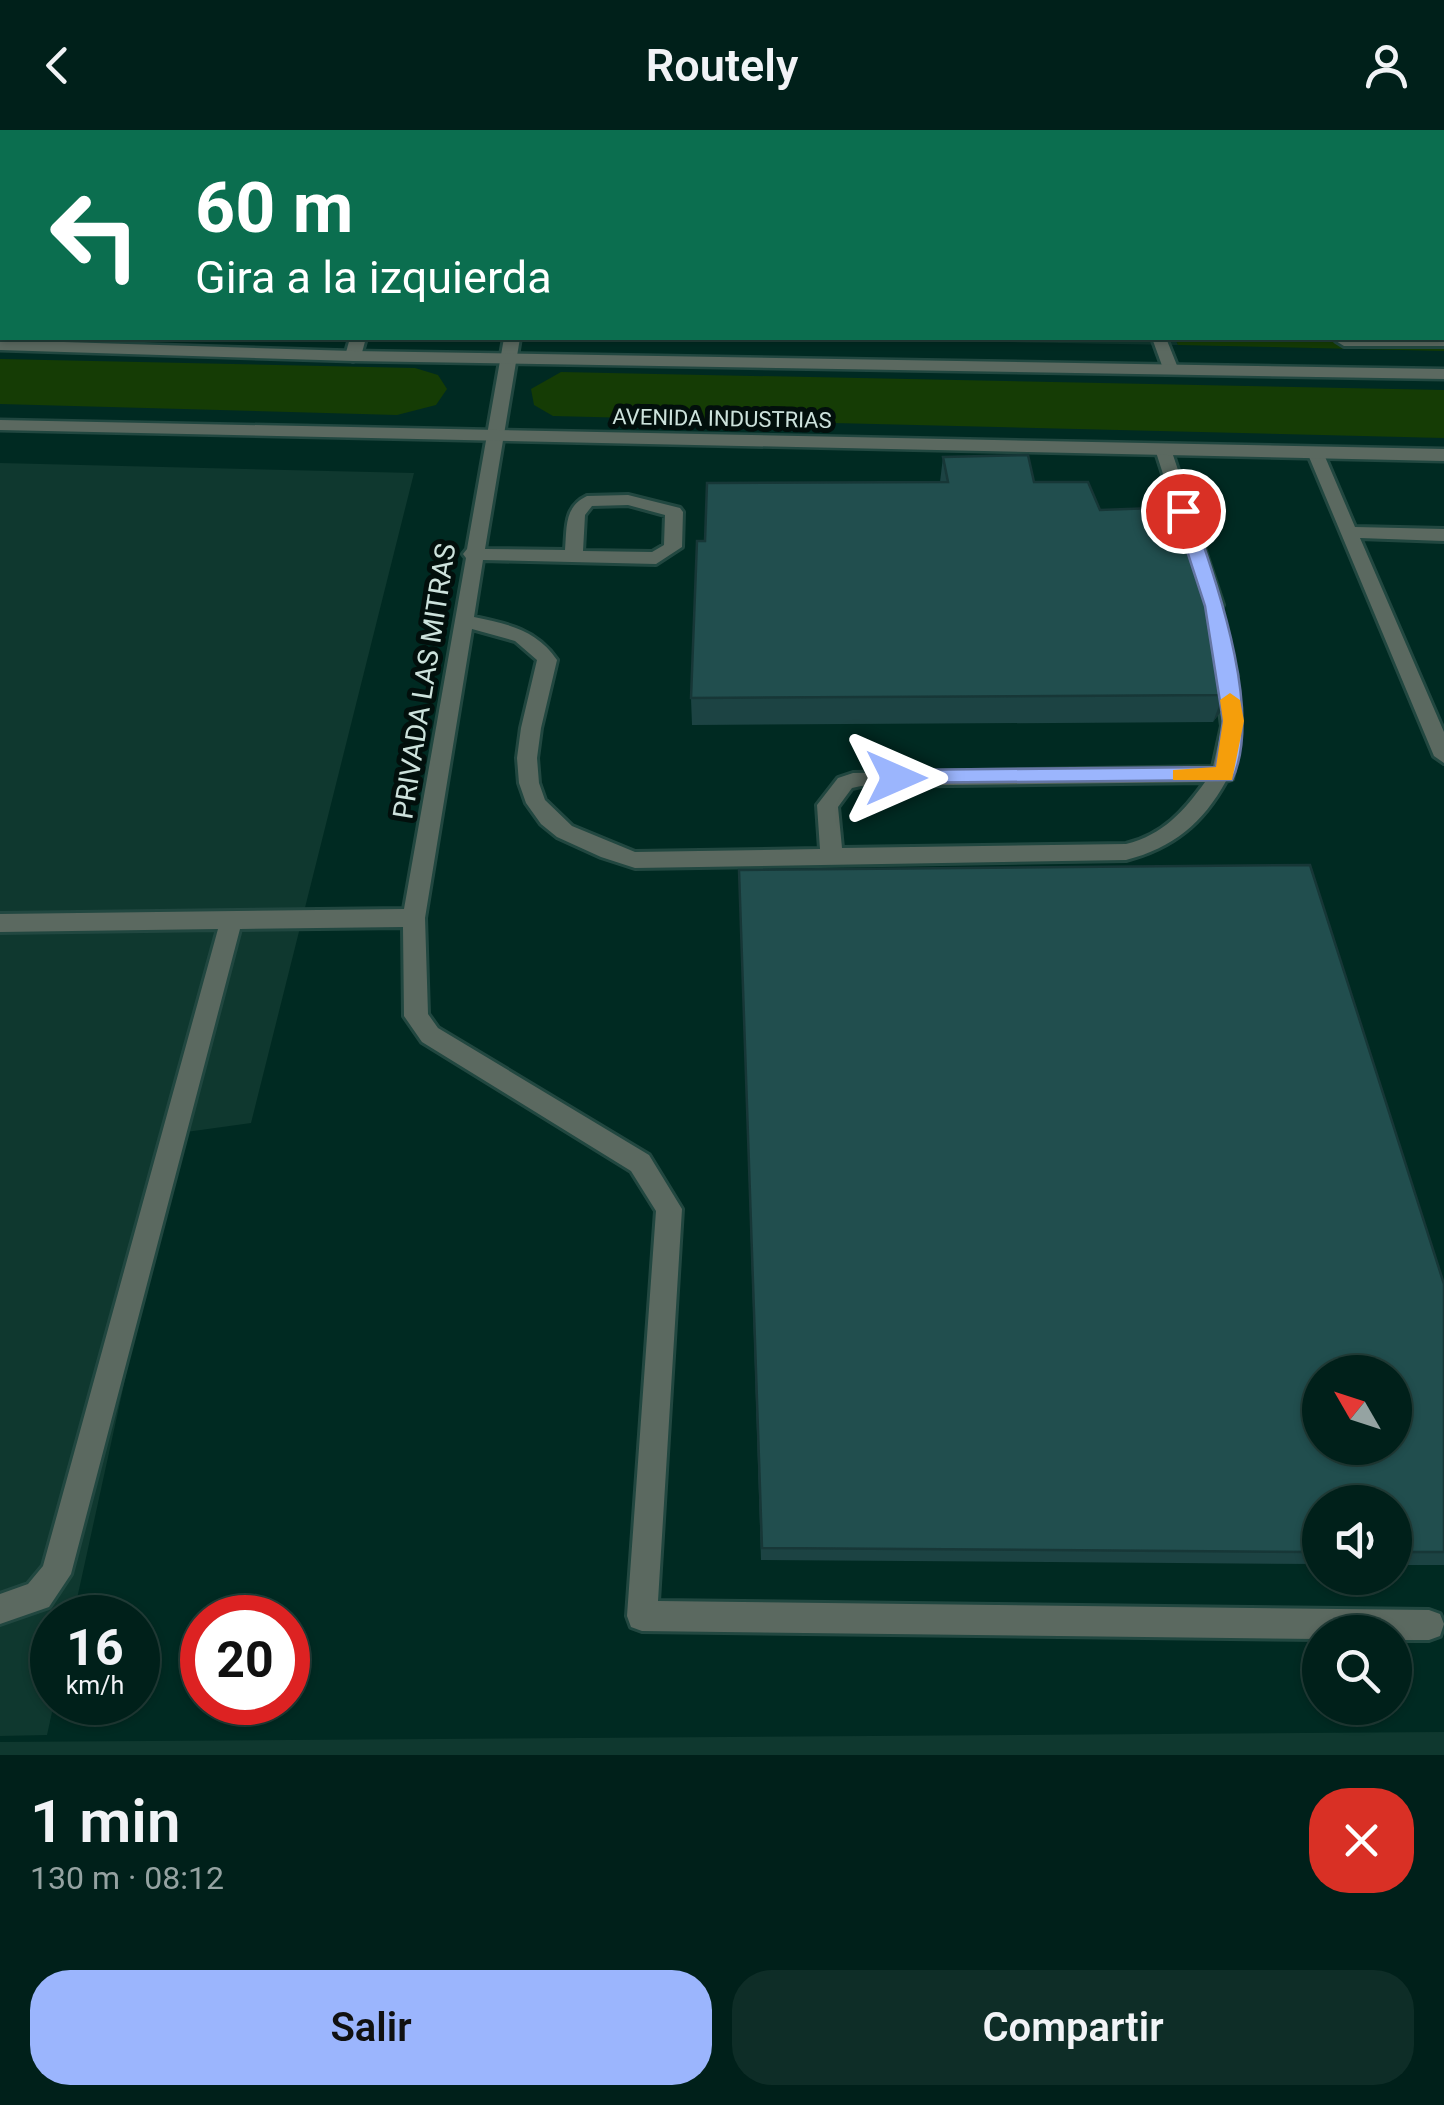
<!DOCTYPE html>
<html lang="es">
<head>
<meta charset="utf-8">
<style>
	body { margin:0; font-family:Roboto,sans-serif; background:#0e2d27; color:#f1f3f6; height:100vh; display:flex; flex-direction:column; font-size:38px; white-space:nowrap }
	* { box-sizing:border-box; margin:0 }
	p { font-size:32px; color:#95a3a2 }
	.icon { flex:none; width:55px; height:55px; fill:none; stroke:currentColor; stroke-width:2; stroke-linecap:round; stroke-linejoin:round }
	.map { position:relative; height:1625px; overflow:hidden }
	.sheet { display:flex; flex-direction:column; background:#00201a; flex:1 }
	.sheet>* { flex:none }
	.banner { position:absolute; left:0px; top:0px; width:1445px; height:210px; box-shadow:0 2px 8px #0004,0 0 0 2px #223e39; background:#0b6e4f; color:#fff; overflow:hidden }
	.needle { width:65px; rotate:309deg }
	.buttons { position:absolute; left:1302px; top:1225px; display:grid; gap:20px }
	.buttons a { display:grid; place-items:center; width:110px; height:110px; border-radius:50%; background:#00201a; box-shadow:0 2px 8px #0004,0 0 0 2px #223e39; font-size:50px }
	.speed { position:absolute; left:30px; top:1465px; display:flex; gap:20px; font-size:50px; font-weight:700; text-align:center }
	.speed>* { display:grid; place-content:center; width:130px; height:130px; border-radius:50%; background:#00201a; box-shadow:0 2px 8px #0004,0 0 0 2px #223e39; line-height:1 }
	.speed small { font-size:25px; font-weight:400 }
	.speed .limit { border:15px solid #d22; background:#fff; color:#111 }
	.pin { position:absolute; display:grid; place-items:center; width:85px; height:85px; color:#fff; margin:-42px; border:5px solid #fff; border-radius:50%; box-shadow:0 2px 10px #0007 }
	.me { position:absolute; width:110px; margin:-55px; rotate:90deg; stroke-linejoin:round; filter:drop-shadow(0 0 8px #0008) }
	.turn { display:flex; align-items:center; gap:35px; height:210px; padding:0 30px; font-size:45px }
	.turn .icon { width:130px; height:130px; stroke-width:2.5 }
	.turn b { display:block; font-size:70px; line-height:85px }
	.round { display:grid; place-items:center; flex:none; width:105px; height:105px; border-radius:40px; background:#0e2d27 }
	.headline { display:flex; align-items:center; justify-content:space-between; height:170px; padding:0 30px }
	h1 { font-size:60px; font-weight:600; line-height:75px }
	.action { display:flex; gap:20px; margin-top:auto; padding:20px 30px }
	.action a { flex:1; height:115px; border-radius:40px; background:#9bb5fd; color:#111; font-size:40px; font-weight:600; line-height:115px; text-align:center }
	.action a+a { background:#0e2d27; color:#f1f3f6 }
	header { display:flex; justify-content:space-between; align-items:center; height:130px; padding:0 30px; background:#00201a; font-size:45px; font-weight:600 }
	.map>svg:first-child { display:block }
	.built { fill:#0f382f }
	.green { fill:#153c05 }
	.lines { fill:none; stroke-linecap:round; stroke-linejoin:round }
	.service-casing { stroke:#214740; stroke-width:6 }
	.minor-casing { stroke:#214740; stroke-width:5 }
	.service { fill:#5b6960; fill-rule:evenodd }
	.minor { fill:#5b6960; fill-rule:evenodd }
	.wall { fill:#1c4343 }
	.shaded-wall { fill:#173737 }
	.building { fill:#214e4e; stroke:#173737; stroke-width:2.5; fill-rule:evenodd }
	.route { fill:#9bb5fd; stroke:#6576a4; stroke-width:2.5 }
	.slow { fill:#f59e0b }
	.labels { text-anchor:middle; stroke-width:10; stroke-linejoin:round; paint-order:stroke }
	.far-street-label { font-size:22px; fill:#cde2dc; stroke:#020f0c }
	.street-label { font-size:28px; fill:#cde2dc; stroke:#020f0c }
</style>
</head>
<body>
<header><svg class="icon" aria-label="back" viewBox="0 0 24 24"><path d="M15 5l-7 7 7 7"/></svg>Routely<svg class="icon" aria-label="person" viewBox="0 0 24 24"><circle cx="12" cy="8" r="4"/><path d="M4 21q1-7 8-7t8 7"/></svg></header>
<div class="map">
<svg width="1444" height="1625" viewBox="0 0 1444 1625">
	<rect width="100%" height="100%" fill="#002a22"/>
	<!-- built -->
	<g class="built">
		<polygon points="781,208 1175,208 1178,215"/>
		<polygon points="0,333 414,343 251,993 179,1003 73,1487 52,1488 54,1573 47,1605 0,1606"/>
		<polygon points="1444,1602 1444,1625 0,1625 0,1612"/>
	</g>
	<!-- green -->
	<g class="green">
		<polygon points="1096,0 1444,0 1444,221 1178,215 1175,208 1442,208 1442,2"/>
		<polygon points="0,229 415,238 438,245 447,259 436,275 397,285 0,274"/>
		<polygon points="561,242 1444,260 1444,308 553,286 534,275 531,259"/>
	</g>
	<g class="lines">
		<defs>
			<g id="service">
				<rect x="625" y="0" width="12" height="2"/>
				<polygon points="1076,0 1088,0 1089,2 1077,2"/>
				<rect x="0" y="164" width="2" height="8"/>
				<polygon points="1444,206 1444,216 1344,216 1336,211 1340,208"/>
				<polygon points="350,208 366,208 361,226 353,231 345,226"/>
				<path d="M504,208H520L485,419L565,420C567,397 564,377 587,366L628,365L680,378L683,382L682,417L656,434L483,430L474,487C508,494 537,500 557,530L541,598L537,628L539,653L545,670L572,696L635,722L820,719L817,675L838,648L853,643L1213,637L1222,596L1215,541L1218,536L1225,534L1235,541C1241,580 1241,613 1232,649L1226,651C1203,693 1173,718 1126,730L635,738L601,727L557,707L541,694L526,673L519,653L517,628L521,598L537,530L515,511L472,499L425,788L428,884L438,898L649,1025L682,1079L658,1471L1429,1480L1440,1484L1444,1494L1440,1506L1429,1510H1395V1502H1320V1509L642,1501L631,1497L627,1486L656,1081L631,1041L422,912L404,886L403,797L240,799L71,1444L49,1477L0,1494V1464L28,1454L43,1436L218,799L0,802V784L404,779L466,428L463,424L467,419ZM628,375L665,385L664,415L652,422L583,421L585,385L592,376ZM1205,652C1184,681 1163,705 1126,714L842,718L838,677L852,658L861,656Z"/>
				<polygon points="1152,208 1166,208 1178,238 1176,241 1164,241"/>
				<polygon points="1163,314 1171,319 1223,475 1221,479 1214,481 1205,475 1155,319"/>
				<polygon points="1315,317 1323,322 1355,397 1444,399 1444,411 1360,408 1444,602 1444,633 1434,626 1307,322"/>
			</g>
			<g id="minor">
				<polygon points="0,210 353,221 1444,239 1444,249 353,231 0,220"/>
				<polygon points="0,290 1444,319 1444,331 0,300"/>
			</g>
		</defs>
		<!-- service casing -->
		<use href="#service" class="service-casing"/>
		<!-- minor casing -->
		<use href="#minor" class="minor-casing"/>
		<!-- service -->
		<use href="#service" class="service"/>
		<!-- minor -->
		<use href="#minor" class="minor"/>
	</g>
	<!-- wall -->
	<g class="wall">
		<polygon points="3,0 357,0 356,2 2,2 2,153 0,153 0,4"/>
		<polygon points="943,327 1034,352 1100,380 1228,572 1213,592 692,595 691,568 940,352"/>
		<polygon points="739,740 1444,1154 1444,1435 1395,1435 1395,1372 1320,1372 1320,1434 761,1430"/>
	</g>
	<!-- shaded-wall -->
	<g class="shaded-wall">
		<polygon points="339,0 357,0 356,2 338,2"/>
		<polygon points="1239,546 1228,572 1213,592 1223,565"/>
	</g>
	<!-- building -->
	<g class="building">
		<polygon points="3,0 339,0 338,2 2,2 2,119 0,119 0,4"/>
		<polygon points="668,0 1026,0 1026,2 667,2"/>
		<polygon points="1028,325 1034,352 1088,352 1100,380 1181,377 1239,546 1223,565 691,568 697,411 705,411 707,353 948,352 943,327"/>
		<path d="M1310,735L1444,1154V1422H1395V1372H1320V1422L762,1418L739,740ZM1320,1242H1395V1318H1320Z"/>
	</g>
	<!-- route -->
	<path class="route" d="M1183,376L1192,381C1215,449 1264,582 1232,650L888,653V642L896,640L1216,637L1223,591L1205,476L1174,381Z"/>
	<!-- slow -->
	<polygon class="slow" points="1230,563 1240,570 1244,591 1232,650 1173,650 1173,640 1216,637 1223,591 1220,570"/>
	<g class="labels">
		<!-- far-street labels -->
		<g class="far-street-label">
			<text transform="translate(722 288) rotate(1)" y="8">AVENIDA INDUSTRIAS</text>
		</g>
		<!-- street labels -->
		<g class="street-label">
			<text transform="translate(424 551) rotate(-81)" y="10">PRIVADA LAS MITRAS</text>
		</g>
	</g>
</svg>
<div class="buttons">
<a><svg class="needle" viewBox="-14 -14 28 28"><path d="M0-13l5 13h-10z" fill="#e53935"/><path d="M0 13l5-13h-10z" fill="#95a3a2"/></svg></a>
<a><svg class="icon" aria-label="sound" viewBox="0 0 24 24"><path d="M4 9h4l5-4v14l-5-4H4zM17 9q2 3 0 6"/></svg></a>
<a><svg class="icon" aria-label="search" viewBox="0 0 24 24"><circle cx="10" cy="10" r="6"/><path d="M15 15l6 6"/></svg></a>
</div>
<div class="speed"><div>16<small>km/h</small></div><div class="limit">20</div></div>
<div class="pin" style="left:1183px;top:381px;background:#d93025"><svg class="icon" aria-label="arrive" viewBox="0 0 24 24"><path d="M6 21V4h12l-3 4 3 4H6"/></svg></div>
<svg class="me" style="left:896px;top:648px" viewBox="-20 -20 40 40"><path d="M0-17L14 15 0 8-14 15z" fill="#9bb5fd" stroke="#fff" stroke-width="4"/></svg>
<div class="banner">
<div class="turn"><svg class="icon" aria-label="left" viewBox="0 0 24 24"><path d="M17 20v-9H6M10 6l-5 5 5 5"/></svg><div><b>60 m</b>Gira a la izquierda</div></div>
</div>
</div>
<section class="sheet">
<div class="headline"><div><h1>1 min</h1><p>130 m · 08:12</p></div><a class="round" style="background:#d93025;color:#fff"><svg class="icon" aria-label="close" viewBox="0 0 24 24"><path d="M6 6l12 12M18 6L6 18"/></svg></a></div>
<div class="action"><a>Salir</a><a>Compartir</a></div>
</section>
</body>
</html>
